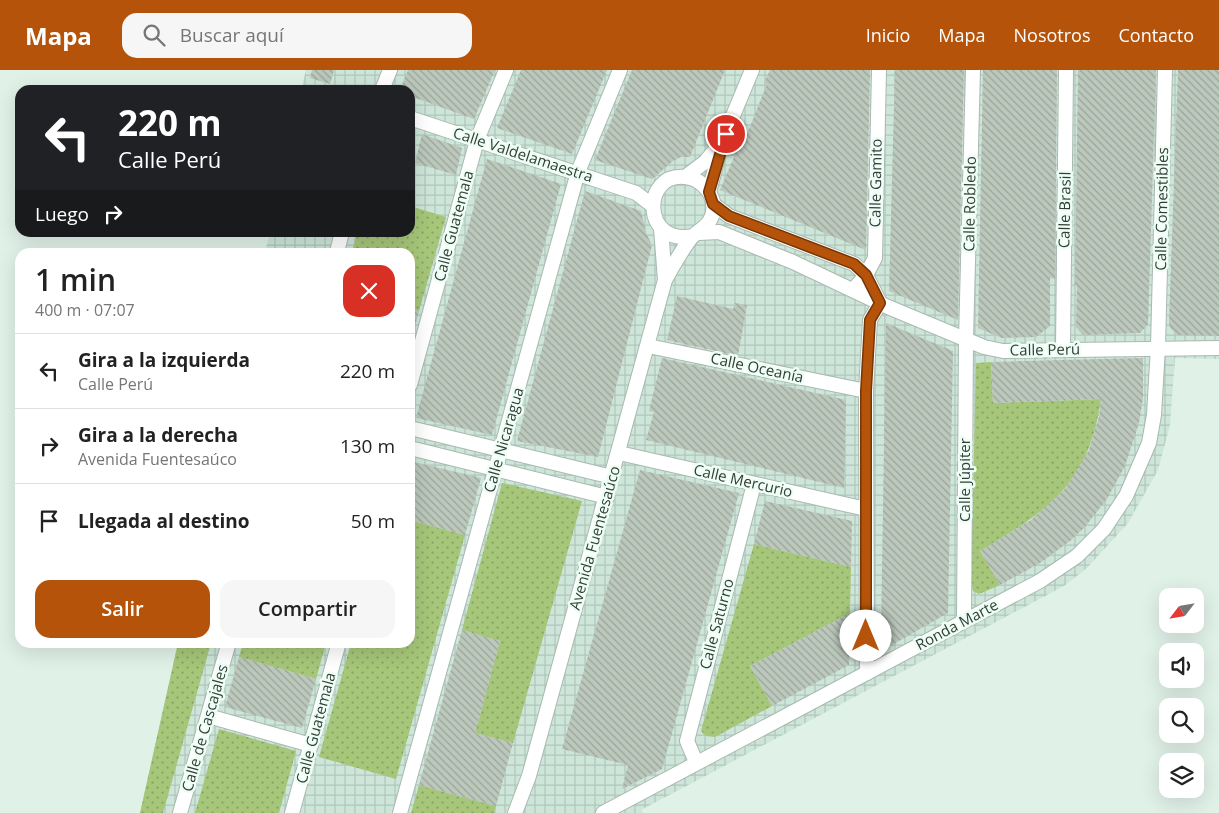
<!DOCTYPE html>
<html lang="es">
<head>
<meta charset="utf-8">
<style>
	body { margin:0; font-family:"Open Sans",sans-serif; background:#f6f6f6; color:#222; height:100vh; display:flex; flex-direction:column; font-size:19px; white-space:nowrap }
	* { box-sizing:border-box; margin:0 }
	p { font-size:16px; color:#767676 }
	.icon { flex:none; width:28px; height:28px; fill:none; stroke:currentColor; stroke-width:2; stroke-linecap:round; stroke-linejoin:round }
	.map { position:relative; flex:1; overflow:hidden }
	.details { position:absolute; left:15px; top:178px; width:400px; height:400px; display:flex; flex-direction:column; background:#fff; border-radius:15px; box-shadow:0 5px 20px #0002 }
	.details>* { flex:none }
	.hud { position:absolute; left:15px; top:15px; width:400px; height:152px; border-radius:15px; box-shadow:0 5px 20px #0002; background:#202124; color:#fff; overflow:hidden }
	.needle { width:32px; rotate:239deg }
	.buttons { position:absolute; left:1159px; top:518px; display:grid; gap:10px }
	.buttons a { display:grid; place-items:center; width:45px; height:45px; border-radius:10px; background:#fff; box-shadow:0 5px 20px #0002; font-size:25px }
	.pin { position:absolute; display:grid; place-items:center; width:42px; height:42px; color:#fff; margin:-21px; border:2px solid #fff; border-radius:50%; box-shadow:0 1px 5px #0007 }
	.me { position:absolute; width:55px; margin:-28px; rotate:0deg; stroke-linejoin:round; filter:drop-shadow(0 0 4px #0008) }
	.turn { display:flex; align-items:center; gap:18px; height:105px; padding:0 20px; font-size:22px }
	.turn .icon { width:65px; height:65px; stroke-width:2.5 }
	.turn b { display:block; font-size:35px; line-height:42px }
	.then { display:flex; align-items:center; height:48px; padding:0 20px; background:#0003; gap:10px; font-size:19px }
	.round { display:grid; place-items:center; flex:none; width:52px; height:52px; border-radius:15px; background:#f6f6f6 }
	.head { display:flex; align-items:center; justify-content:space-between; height:85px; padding:0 20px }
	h1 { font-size:30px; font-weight:600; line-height:38px }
	.button { display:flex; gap:10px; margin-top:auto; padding:10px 20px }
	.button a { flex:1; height:58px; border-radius:15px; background:#b45309; color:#fff; font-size:20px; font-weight:600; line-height:58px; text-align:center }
	.button a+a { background:#f6f6f6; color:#222 }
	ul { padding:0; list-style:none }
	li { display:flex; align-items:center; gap:15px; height:75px; padding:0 20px; border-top:1px solid #e0e0e0 }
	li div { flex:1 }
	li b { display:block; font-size:19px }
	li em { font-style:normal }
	header { display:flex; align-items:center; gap:30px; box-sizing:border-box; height:70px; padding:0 25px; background:#b45309; color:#fff }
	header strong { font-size:24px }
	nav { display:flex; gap:28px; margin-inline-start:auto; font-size:18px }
	.search { width:350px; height:45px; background:#f6f6f6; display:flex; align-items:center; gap:12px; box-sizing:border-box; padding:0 18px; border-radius:15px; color:#767676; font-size:19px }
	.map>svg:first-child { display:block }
	.industrial { fill:url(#industrial-grid) }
	.grass { fill:url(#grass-dots) }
	.building { fill:url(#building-back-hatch) }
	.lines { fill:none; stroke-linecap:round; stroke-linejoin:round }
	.minor-casing { stroke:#a9b9b1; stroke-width:16 }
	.minor { stroke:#fff; stroke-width:14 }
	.route-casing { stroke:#753606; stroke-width:12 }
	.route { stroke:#b45309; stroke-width:9 }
	.labels { text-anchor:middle; stroke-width:5; stroke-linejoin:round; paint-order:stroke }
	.street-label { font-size:15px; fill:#353c39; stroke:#edfef5 }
</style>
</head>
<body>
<header>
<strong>Mapa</strong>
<div class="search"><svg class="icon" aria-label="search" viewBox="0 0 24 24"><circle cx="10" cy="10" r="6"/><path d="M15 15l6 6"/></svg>Buscar aquí</div>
<nav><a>Inicio</a><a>Mapa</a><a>Nosotros</a><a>Contacto</a></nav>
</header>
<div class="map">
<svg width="1219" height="743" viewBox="0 0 1219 743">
	<defs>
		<pattern id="industrial-grid" width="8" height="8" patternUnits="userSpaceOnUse" patternTransform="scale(1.25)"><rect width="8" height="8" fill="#cde6d9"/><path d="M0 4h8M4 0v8" fill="none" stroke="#b1c6bb"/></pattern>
		<pattern id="grass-dots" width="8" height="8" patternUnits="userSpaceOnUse" patternTransform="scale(1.25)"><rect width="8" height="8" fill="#a6c679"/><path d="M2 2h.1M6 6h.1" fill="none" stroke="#88a264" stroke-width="1.8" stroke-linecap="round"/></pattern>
		<pattern id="building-back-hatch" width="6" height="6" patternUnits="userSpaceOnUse" patternTransform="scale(1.25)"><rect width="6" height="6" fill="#bcc8bc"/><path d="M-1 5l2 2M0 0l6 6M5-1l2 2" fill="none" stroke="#9aa49a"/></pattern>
	</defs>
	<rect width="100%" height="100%" fill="#e0f1e8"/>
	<!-- industrial -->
	<polygon class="industrial" points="306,0 1219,0 1219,289 1175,288 1170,355 1158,400 1128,453 1087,498 1064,516 641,740 643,743 140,743 178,573 410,572 410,182 265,182 270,163 410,162 410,20 301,20"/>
	<!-- grass -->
	<g class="grass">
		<polygon points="410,136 446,147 419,241 410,239 410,182 352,182 357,163 410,162"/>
		<path d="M991,292L993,333L1101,329C1089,414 1049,440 980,481L1000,515L979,524L973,521L971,512L976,293Z"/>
		<polygon points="502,413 582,431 513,673 475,663 500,571 462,560"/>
		<polygon points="410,450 465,465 396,709 319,687 351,573 410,572"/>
		<polygon points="754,474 851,497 850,543 750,596 772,636 715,667 706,666 701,661"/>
		<polygon points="178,573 211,573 163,743 140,743"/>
		<polygon points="243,573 326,573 316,609 239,587"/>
		<polygon points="219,659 296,681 279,743 195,743"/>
		<polygon points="419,715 496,736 494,743 411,743"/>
	</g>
	<!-- building -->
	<g class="building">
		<polygon points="312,0 334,0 330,14 310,8"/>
		<polygon points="408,0 495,0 474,49 410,26 410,20 400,20"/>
		<polygon points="521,0 607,0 572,84 497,58"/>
		<polygon points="632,0 725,0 690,87 681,87 673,91 652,109 595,90"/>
		<polygon points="770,0 870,0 866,180 720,120 742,68 745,69 767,14 764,13"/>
		<polygon points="895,0 964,0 958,250 889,221"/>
		<polygon points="983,0 1057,0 1055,209 1050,208 1050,256 1036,267 1002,268 978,258"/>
		<polygon points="1078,0 1156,0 1148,254 1140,263 1083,265 1076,257 1077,215 1075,214"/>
		<polygon points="1178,0 1219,0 1219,266 1178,265 1170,258 1169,252"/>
		<polygon points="422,64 462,78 456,105 415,93"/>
		<polygon points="487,89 561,114 492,365 416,348"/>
		<polygon points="585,121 641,141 646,163 652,175 598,387 517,371"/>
		<polygon points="677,226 733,239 735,233 747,235 738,286 667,270"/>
		<polygon points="410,239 419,241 413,264 410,264"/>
		<polygon points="886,253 953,281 948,543 892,575 883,570 881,562"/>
		<polygon points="662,288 846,330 844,418 646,370 654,342 649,341"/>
		<polygon points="1143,288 1143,328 1139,353 1125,396 1107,429 1084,458 1070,471 1040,493 1000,515 980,481 1031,450 1065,419 1089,380 1099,347 1101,329 993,333 991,292"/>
		<polygon points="410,391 481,408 465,465 410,450"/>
		<polygon points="640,400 739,423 662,699 622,719 628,695 562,679"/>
		<polygon points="765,431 852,451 851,497 754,474"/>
		<polygon points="850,543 849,595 772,636 750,596"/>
		<polygon points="462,560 500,571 475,663 513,673 496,736 419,715"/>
		<polygon points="239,587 316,609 302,658 225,637"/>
	</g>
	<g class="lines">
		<defs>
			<g id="minor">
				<polyline points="382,20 390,0"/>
				<polyline points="410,48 636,123 653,136"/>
				<polyline points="685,107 705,92 720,74"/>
				<polyline points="709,122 722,72 752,0"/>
				<polyline points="713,134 729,146 854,194 866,205 880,233"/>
				<polyline points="661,158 665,210"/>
				<polyline points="699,163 719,162 793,192 888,237 984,277 1003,281 1219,278"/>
				<polyline points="337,182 342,162"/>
				<polyline points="853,220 866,205 875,188 879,0"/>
				<polyline points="648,276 866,321"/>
				<polyline points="1063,279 1066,0"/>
				<polyline points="410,315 477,70 506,0"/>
				<polyline points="410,358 612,407"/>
				<polyline points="410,378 607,427"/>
				<polyline points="619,383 866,439"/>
				<polyline points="964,551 966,269 973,0"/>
				<polyline points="867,603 866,321 870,250 880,233"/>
				<polyline points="208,646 311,675"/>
				<polyline points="696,692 687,671 754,414"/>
				<polyline points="180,743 229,572"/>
				<polyline points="292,743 339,572"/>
				<polyline points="400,743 578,102 620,0"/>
				<path d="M515,743L529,706L665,210C673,196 681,181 691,168C698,160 708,158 712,146C718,128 704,109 685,107C642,102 641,176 693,166"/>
				<polyline points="603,743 1040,511 1077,486 1104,459 1126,426 1149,373 1154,345 1158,277 1165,0"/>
			</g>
		</defs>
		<!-- minor casing -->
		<use href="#minor" class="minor-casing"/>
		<!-- minor -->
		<use href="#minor" class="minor"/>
	</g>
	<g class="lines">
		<defs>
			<polyline id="route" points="726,64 709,122 713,134 729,146 854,194 866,205 880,233 870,250 866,321 866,566"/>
		</defs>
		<!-- route casing -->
		<use href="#route" class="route-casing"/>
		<!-- route -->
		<use href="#route" class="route"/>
	</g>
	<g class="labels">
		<!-- street labels -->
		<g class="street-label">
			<text transform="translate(523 85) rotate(18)" y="5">Calle Valdelamaestra</text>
			<text transform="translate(876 113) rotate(-89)" y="5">Calle Gamito</text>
			<text transform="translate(970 134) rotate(-89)" y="5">Calle Robledo</text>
			<text transform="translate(1162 139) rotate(-89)" y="5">Calle Comestibles</text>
			<text transform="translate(1065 140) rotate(-89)" y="5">Calle Brasil</text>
			<text transform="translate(454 156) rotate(-75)" y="5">Calle Guatemala</text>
			<text transform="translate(1045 280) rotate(-1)" y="5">Calle Perú</text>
			<text transform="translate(757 298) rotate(12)" y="5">Calle Oceanía</text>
			<text transform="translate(504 370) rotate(-74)" y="5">Calle Nicaragua</text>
			<text transform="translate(965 410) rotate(-90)" y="5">Calle Júpiter</text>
			<text transform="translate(743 411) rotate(13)" y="5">Calle Mercurio</text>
			<text transform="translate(595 468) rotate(-74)" y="5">Avenida Fuentesaúco</text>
			<text transform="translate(717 554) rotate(-75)" y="5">Calle Saturno</text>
			<text transform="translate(957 555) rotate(-28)" y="5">Ronda Marte</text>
			<text transform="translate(205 658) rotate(-74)" y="5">Calle de Cascajales</text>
			<text transform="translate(316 658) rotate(-75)" y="5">Calle Guatemala</text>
		</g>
	</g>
</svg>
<div class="buttons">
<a><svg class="needle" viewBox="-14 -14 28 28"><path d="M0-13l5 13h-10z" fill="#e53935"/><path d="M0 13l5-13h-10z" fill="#767676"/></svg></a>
<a><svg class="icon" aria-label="sound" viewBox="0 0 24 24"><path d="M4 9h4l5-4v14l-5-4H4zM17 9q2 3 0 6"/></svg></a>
<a><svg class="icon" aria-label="search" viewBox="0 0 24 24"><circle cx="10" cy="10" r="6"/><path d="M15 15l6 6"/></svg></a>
<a><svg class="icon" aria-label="layers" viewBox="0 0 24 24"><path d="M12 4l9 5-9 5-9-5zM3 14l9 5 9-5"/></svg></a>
</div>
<div class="pin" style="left:726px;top:64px;background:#d93025"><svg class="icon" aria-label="arrive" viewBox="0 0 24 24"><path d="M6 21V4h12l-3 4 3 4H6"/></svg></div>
<svg class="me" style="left:866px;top:566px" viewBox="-20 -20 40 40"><circle r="19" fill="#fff"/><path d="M0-13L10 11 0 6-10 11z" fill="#b45309"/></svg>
<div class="hud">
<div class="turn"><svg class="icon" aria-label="left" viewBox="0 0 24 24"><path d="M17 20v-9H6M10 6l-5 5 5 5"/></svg><div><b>220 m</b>Calle Perú</div></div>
<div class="then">Luego<svg class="icon" aria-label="right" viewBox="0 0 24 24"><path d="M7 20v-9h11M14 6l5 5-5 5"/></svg></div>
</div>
<section class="details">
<div class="head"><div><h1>1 min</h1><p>400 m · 07:07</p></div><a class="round" style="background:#d93025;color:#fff"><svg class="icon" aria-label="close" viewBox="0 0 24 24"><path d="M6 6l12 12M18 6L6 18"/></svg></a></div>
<ul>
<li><svg class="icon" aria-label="left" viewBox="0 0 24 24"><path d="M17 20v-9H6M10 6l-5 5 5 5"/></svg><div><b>Gira a la izquierda</b><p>Calle Perú</p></div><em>220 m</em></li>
<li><svg class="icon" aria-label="right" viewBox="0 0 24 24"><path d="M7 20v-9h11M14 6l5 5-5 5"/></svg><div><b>Gira a la derecha</b><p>Avenida Fuentesaúco</p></div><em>130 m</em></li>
<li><svg class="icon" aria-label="arrive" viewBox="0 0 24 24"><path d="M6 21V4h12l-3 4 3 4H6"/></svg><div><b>Llegada al destino</b></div><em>50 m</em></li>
</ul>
<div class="button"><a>Salir</a><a>Compartir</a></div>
</section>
</div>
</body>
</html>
